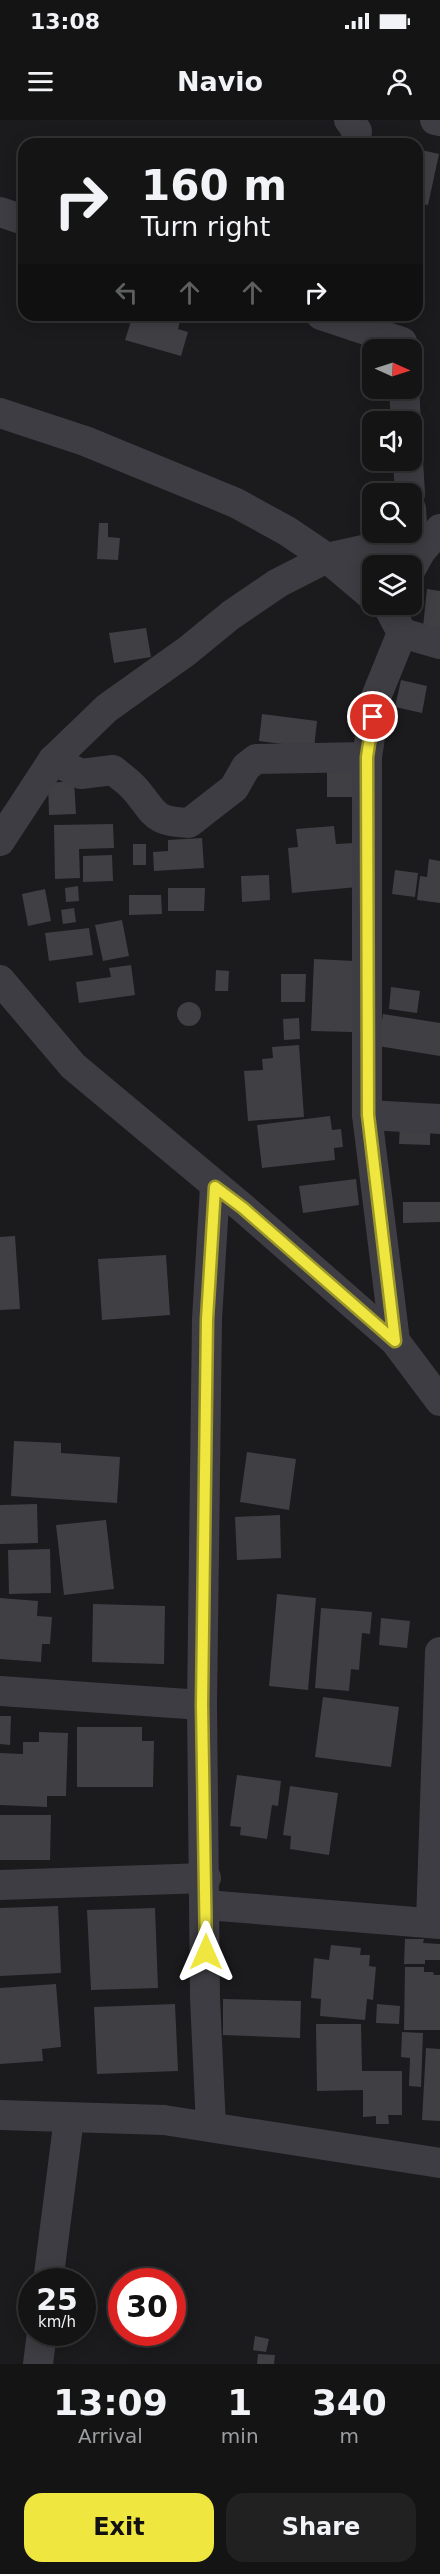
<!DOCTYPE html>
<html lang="en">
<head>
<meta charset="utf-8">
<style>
	body { margin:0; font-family:"DejaVu Sans",sans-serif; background:#212122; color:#f1f3f6; height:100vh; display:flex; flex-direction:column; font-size:22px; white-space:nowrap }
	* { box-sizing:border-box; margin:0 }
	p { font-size:20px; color:#9d9ea0 }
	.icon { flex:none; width:33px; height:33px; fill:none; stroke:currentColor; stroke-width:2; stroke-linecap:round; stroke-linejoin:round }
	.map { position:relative; height:2244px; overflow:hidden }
	.sheet { display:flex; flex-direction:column; background:#141415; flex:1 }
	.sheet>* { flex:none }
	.banner { position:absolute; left:18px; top:18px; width:405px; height:183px; border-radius:18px; box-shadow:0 3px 15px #0003,0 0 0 2px #333334; background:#141415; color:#f1f3f6; overflow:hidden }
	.needle { width:39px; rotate:93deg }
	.tools { position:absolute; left:362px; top:219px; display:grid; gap:12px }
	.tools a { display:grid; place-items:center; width:60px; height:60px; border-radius:12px; background:#141415; box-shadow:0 3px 15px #0003,0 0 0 2px #333334; font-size:30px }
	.speed { position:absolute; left:18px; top:2148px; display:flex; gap:12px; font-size:30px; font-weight:700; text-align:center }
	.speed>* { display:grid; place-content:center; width:78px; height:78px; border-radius:50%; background:#141415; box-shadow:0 3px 15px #0003,0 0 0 2px #333334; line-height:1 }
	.speed small { font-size:15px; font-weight:400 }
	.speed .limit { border:9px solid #d22; background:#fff; color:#111 }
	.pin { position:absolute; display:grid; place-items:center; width:51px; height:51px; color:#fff; margin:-26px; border:3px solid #fff; border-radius:50%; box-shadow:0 2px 6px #0007 }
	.me { position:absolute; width:66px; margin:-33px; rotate:0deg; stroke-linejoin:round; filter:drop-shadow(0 0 4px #0008) }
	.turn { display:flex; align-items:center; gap:21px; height:126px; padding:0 24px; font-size:27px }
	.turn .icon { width:78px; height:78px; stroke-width:2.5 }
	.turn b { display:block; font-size:42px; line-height:51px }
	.lanes { display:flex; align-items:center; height:57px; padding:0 24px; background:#0003; justify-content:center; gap:30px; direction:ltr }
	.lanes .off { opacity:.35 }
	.eta { display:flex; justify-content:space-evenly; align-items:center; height:102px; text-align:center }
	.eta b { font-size:36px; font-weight:600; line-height:42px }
	.primary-button { display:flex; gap:12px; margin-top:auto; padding:12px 24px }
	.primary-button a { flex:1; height:69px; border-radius:18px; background:#efe640; color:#111; font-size:24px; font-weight:600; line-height:69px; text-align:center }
	.primary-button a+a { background:#212122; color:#f1f3f6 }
	.status { display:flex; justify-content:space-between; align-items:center; height:42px; padding:0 30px; background:#141415; direction:ltr }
	.status svg { height:16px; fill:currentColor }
	header { display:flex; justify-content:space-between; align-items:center; height:78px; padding:0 24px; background:#141415; font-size:27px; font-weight:600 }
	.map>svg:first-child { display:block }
	.building { fill:#403f44 }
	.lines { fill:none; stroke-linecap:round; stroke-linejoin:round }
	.minor { stroke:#3e3d43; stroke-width:30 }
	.route-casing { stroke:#9b962a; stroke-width:15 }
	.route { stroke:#efe640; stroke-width:10 }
</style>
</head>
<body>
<div class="status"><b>13:08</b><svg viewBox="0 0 49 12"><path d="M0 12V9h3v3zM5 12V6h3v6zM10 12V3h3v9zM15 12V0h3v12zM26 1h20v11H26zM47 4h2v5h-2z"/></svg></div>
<header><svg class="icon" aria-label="menu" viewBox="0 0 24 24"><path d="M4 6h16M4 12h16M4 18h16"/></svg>Navio<svg class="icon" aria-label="person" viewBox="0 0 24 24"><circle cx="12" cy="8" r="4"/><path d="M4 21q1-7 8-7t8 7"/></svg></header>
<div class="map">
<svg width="440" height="2244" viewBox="0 0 440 2244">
	<rect width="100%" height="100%" fill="#1b1a1c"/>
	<!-- building -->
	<g class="building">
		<polygon points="417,29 439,34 428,85 417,83"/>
		<polygon points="133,195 181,196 178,209 188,212 181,236 125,220"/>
		<polygon points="99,403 108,403 108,417 120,418 118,440 97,439"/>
		<polygon points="427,469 440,471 440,509 423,507"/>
		<polygon points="146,508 151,537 114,543 109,513"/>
		<polygon points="401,560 427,566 422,593 395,587"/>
		<polygon points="262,594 317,601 314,628 259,621"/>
		<rect x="327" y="646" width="26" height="31"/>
		<polygon points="74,661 76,694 49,695 48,663"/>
		<polygon points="113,704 114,728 79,729 80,758 55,759 54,705"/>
		<polygon points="334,706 336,724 354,723 358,767 292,773 288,728 298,727 296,709"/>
		<polygon points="202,718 204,748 154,751 153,732 168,731 168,720"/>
		<rect x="133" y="724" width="13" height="21"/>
		<polygon points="112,735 113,761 83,762 83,736"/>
		<polygon points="429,739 440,741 440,783 417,780 420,756 427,757"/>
		<polygon points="395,750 418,753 415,777 392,774"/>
		<polygon points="269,755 270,780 242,782 241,756"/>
		<polygon points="78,766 79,781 66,782 65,768"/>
		<polygon points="168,768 205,768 204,791 168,791"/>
		<polygon points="45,769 51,801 28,806 22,774"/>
		<polygon points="129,775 161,775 162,794 129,795"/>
		<polygon points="74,788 76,802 63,804 61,790"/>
		<polygon points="122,800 129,836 103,841 95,805"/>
		<polygon points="89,808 93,835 49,841 45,813"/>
		<polygon points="314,839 355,841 352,912 311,911"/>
		<polygon points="131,845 135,875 79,883 76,862 111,857 109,848"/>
		<polygon points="216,850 229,851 228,871 215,871"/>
		<polygon points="281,854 306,854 305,882 281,882"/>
		<polygon points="391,867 420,871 417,893 389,889"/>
		<circle cx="189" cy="894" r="12"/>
		<polygon points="383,894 440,903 440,936 378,926"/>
		<polygon points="299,898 300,919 284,920 283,899"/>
		<polygon points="299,925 304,997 248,1001 244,951 263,950 262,939 273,938 272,927"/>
		<polygon points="330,996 332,1010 341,1009 343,1027 334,1028 335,1040 262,1048 257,1005"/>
		<polygon points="400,1004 430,1005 430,1025 399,1024"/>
		<polygon points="356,1059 359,1085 303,1093 299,1066"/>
		<polygon points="403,1082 440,1082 440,1102 403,1103"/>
		<polygon points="15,1116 20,1189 0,1190 0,1117"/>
		<polygon points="166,1135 170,1195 102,1200 98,1139"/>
		<polygon points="14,1321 61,1323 61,1333 120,1337 117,1383 11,1376"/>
		<polygon points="247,1332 296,1339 289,1390 240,1382"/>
		<polygon points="37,1384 38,1423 0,1424 0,1385"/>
		<polygon points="280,1395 281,1438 237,1440 235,1397"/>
		<polygon points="106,1400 114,1469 64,1475 56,1405"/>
		<polygon points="50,1429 51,1473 9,1474 8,1430"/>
		<polygon points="277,1474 316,1478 308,1570 269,1566"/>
		<polygon points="0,1478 38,1481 37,1496 52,1497 50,1524 42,1524 41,1542 0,1539"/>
		<polygon points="93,1484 165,1486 164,1544 92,1542"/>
		<polygon points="321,1488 372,1492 370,1514 362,1513 359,1550 351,1549 349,1571 315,1568"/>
		<polygon points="381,1498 410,1501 407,1528 379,1525"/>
		<polygon points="323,1577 399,1587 391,1647 315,1637"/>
		<polygon points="0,1596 11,1596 10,1625 0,1624"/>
		<polygon points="77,1607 142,1607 142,1621 154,1621 153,1667 77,1667"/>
		<polygon points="39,1612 68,1613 66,1676 47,1676 47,1687 0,1685 0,1633 23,1634 23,1622 39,1622"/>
		<polygon points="237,1655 281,1661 278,1686 272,1685 267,1719 240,1715 241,1707 230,1706"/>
		<polygon points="290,1666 338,1673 329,1735 290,1729 291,1716 283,1715"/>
		<polygon points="0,1695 51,1695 50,1740 0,1740"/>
		<polygon points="58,1786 61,1853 0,1856 0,1788"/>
		<polygon points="155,1788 158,1868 91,1870 87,1790"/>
		<polygon points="405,1819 424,1819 423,1823 440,1824 440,1840 425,1840 425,1844 404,1844"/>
		<polygon points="331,1825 361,1828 360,1835 370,1835 369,1846 376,1847 373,1880 367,1879 365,1900 320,1896 321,1879 311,1878 314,1838 329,1840"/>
		<polygon points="405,1847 424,1847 424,1852 433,1852 434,1855 440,1855 440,1910 404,1910"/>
		<polygon points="56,1864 61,1927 42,1929 43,1941 0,1944 0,1868"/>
		<polygon points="223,1879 301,1881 300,1918 223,1915"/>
		<polygon points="175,1884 178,1951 97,1954 94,1887"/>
		<polygon points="377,1884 400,1886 399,1904 376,1903"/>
		<polygon points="316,1904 361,1904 362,1951 402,1951 402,1995 388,1995 389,2004 376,2004 376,1996 363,1997 363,1970 317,1971"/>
		<polygon points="402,1912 423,1913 421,1967 409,1966 410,1938 401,1937"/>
		<polygon points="426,1928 440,1929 440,2001 422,2000"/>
		<polygon points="255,2216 269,2219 266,2232 253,2230"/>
		<polygon points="258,2234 275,2235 274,2244 257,2244"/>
	</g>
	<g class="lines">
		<!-- minor -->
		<g class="minor">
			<polyline points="349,0 357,11 355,24"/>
			<polyline points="435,0 440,1"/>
			<polyline points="0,92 24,100"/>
			<polyline points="321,195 402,222"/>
			<polyline points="404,268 406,302"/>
			<polyline points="0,293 85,321 236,383 287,411 327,438 372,476"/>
			<polyline points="408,340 410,374"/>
			<polyline points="411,389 413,419 421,431"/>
			<polyline points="411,449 421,431 440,409"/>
			<polyline points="393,484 390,490 402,513 376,577 367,637 367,995 395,1221"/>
			<polyline points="402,513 440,524"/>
			<path d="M53,640L81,654L113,650C120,656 128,661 134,668C157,694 151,701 189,703L234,668L246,647L256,639L367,637"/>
			<polyline points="0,721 53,640 107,588 187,531 231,495 278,463 327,438 413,419"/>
			<polyline points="0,860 73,946 243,1088 395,1221 440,1281"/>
			<polyline points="367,995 440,999"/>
			<polyline points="0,1571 202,1585"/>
			<polyline points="0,1765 206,1758"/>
			<polyline points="206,1785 440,1804"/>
			<polyline points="431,1802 440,1532"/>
			<polyline points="0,1995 164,2000 440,2043"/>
			<polyline points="211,2007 205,1878 202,1585 207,1199 215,1067"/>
			<polyline points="48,2162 69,1998"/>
			<polyline points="38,2244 42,2212"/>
		</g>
	</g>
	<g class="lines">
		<defs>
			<polyline id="route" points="206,1832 202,1585 207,1199 215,1067 243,1088 395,1221 368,995 367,637 373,597"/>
		</defs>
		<!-- route casing -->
		<use href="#route" class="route-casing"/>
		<!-- route -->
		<use href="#route" class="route"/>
	</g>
</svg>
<div class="tools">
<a><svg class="needle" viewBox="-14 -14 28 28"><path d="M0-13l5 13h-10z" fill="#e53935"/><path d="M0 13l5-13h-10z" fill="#9d9ea0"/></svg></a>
<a><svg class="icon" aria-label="sound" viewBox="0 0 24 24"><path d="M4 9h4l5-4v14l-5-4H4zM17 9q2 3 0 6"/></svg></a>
<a><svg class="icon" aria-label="search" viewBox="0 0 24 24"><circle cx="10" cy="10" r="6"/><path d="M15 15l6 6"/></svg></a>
<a><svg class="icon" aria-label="layers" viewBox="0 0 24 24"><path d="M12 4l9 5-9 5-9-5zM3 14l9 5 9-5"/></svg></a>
</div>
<div class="speed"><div>25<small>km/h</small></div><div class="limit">30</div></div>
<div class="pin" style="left:373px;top:597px;background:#d93025"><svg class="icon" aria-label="arrive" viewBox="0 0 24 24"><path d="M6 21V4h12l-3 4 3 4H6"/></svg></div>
<svg class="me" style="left:206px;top:1832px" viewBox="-20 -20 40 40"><path d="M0-17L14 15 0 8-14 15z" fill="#efe640" stroke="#fff" stroke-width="4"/></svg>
<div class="banner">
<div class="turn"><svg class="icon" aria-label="right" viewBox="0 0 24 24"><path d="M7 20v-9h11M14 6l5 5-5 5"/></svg><div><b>160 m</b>Turn right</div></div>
<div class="lanes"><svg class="icon off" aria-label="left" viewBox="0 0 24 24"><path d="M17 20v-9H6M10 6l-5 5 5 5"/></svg><svg class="icon off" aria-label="ahead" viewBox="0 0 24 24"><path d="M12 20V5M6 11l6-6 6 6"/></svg><svg class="icon off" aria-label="ahead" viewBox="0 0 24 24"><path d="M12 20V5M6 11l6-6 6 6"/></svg><svg class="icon" aria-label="right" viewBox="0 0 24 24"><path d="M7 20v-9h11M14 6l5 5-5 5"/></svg></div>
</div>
</div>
<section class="sheet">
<div class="eta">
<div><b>13:09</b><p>Arrival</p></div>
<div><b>1</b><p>min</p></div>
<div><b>340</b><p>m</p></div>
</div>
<div class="primary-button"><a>Exit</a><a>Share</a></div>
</section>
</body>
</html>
